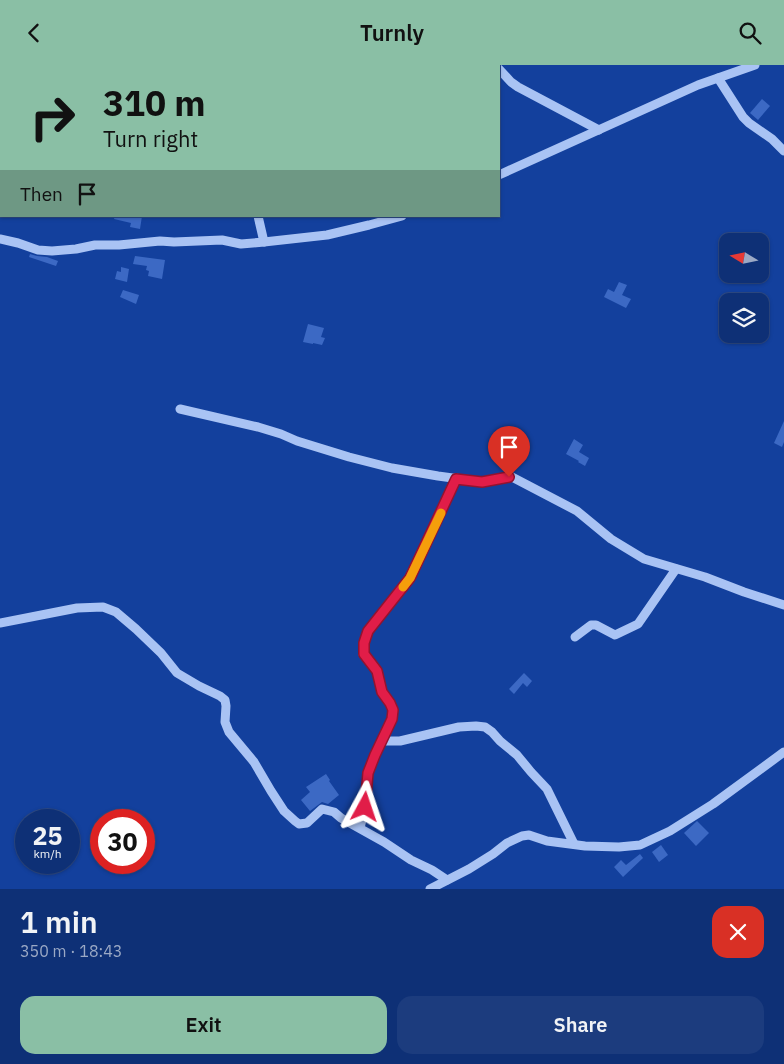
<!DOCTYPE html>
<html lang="en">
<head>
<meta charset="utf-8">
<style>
	body { margin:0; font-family:"IBM Plex Sans",sans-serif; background:#1c3c7e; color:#f1f3f6; height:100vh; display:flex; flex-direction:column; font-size:19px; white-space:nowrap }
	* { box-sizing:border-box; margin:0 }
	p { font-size:16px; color:#9ba9c5 }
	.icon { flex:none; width:28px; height:28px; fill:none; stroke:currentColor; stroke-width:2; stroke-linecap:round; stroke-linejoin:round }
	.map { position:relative; height:824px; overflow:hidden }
	.sheet { display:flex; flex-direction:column; background:#0e3076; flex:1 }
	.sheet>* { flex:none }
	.banner { position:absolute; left:0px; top:0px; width:500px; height:152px; box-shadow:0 1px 4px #0004,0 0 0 1px #2e4b88; background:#8abfa5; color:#111; overflow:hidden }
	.needle { width:32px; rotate:280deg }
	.buttons { position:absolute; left:719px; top:168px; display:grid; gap:10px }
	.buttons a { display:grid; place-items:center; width:50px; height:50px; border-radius:10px; background:#0e3076; box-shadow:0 1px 4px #0004,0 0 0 1px #2e4b88; font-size:25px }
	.speed { position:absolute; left:15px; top:744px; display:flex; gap:10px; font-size:25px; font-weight:700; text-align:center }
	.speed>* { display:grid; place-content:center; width:65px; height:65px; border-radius:50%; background:#0e3076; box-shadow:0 1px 4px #0004,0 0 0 1px #2e4b88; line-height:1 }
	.speed small { font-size:12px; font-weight:400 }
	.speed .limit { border:8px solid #d22; background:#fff; color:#111 }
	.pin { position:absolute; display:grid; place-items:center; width:42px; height:42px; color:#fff; margin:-51px -21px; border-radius:50% 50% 50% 0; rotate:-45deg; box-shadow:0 0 5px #0007 }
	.pin .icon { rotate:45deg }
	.me { position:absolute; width:55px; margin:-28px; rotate:5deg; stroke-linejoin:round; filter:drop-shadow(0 0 4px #0008) }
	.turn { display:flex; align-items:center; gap:18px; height:105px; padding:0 20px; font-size:22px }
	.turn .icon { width:65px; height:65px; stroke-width:2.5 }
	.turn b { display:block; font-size:35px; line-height:42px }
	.then { display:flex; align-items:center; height:48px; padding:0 20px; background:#0003; gap:10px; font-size:19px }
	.round { display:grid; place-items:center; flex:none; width:52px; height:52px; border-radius:15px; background:#1c3c7e }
	.summary { display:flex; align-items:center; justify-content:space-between; height:85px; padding:0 20px }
	h1 { font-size:30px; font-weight:600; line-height:38px }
	.action { display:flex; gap:10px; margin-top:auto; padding:10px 20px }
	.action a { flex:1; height:58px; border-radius:15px; background:#8abfa5; color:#111; font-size:20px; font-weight:600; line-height:58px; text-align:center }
	.action a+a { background:#1c3c7e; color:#f1f3f6 }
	header { display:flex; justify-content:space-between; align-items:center; height:65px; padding:0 20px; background:#8abfa5; color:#111; font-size:22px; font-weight:600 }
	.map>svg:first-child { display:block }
	.building { fill:#3c69c4 }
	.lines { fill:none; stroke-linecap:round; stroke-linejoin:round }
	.minor { stroke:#a9c3f4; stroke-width:9 }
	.route-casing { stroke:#92132f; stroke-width:12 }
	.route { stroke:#e11d48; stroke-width:9 }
	.slow { stroke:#f59e0b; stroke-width:9 }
</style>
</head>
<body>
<header><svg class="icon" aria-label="back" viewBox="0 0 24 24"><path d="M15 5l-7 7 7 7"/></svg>Turnly<svg class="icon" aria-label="search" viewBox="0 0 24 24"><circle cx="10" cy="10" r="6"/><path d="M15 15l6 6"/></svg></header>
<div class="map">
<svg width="784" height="824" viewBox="0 0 784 824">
	<rect width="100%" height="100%" fill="#13409d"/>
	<!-- building -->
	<g class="building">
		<polygon points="762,34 770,41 758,55 750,48"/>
		<polygon points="115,151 142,151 140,164 130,162 131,158 114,154"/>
		<polygon points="30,189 37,191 47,192 58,196 56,201 29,192"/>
		<polygon points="135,191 165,195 162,214 148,211 149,206 146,205 147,201 133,199"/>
		<polygon points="121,202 129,204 127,217 115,214 117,206 121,207"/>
		<polygon points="619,217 627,220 622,230 631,234 626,243 604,232 608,224 614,227"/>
		<polygon points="123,225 139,230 136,239 120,232"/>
		<polygon points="308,259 324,263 321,272 325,273 322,280 313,278 313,279 303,277"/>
		<polygon points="784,356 784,377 782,382 774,378"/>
		<polygon points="574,374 583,380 579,387 589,393 585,401 578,397 579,396 566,389"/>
		<polygon points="524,608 532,616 527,622 523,618 514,629 509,624"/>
		<polygon points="326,709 330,715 329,716 339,730 328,739 322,737 310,746 301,735 310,727 306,722"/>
		<polygon points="697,756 709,768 696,781 684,768"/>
		<polygon points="661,780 668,790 659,797 652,787"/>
		<polygon points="640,789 643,793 623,812 614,802 621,795 626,800"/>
	</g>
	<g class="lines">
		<!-- minor -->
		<g class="minor">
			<polyline points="281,1 281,0"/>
			<polyline points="442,1 443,0"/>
			<polyline points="499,4 511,17 518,22 599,65"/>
			<polyline points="718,13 743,52 749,58 772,74 784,86"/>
			<polyline points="499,110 698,20 755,0"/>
			<polyline points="258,151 264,177"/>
			<polyline points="0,174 18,178 38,185 52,186 76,184 95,180 119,180 160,176 174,177 222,175 241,179 264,177 327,170 369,160 402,151"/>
			<polyline points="180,344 258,362 281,369 297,376 349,392 392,403 438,411 482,417 505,412 512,412 577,446 611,474 644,494 705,512 744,527 784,540"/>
			<polyline points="0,558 77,543 103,542 116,547 136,564 161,588 177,608 199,621 220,631 225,635 226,641 225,657 229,667 254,697 271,726 284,746 295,756 299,759 307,758 322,744 334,747 341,753 384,777 411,795 432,805 447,815"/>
			<polyline points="575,572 591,560 596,560 615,570 638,559 676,504"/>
			<polyline points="382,676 400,676 459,662 476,661 485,662 492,667 500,676 517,690 531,707 547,724 574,779"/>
			<polyline points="360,763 365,742 368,708 375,690 392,654 393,645 390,637 382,627 377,606 363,589 364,578 368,566 410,513 457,413"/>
			<polyline points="430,824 469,804 493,789 507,778 522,771 529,770 547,776 585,781 619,782 640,780 670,766 713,739 784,687"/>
		</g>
	</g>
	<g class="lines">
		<defs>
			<polyline id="route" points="365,742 368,708 375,690 392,654 393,645 390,638 382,627 377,606 364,589 364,578 368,566 410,513 456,414 482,417 509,412"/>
		</defs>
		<!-- route casing -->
		<use href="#route" class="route-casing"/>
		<!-- route -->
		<use href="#route" class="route"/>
		<!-- slow -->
		<polyline class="slow" points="403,522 410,513 441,448"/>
	</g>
</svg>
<div class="buttons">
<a><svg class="needle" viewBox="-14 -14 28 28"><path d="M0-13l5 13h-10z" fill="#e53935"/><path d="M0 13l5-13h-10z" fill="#9ba9c5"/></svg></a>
<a><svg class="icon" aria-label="layers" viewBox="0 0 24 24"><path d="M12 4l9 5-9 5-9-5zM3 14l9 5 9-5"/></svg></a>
</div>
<div class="speed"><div>25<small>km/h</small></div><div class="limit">30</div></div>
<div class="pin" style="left:509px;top:412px;background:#d93025"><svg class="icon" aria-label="arrive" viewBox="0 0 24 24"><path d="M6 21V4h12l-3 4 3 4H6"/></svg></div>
<svg class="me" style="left:365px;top:742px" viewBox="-20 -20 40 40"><path d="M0-17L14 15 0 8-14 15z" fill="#e11d48" stroke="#fff" stroke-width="4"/></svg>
<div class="banner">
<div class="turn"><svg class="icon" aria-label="right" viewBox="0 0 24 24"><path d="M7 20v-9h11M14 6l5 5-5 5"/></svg><div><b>310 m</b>Turn right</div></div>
<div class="then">Then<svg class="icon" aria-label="arrive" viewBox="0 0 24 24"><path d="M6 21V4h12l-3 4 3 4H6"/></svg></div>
</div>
</div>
<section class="sheet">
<div class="summary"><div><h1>1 min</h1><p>350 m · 18:43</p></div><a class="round" style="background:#d93025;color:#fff"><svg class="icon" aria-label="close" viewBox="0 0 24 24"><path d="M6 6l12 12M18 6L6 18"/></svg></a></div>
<div class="action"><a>Exit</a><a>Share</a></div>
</section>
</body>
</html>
